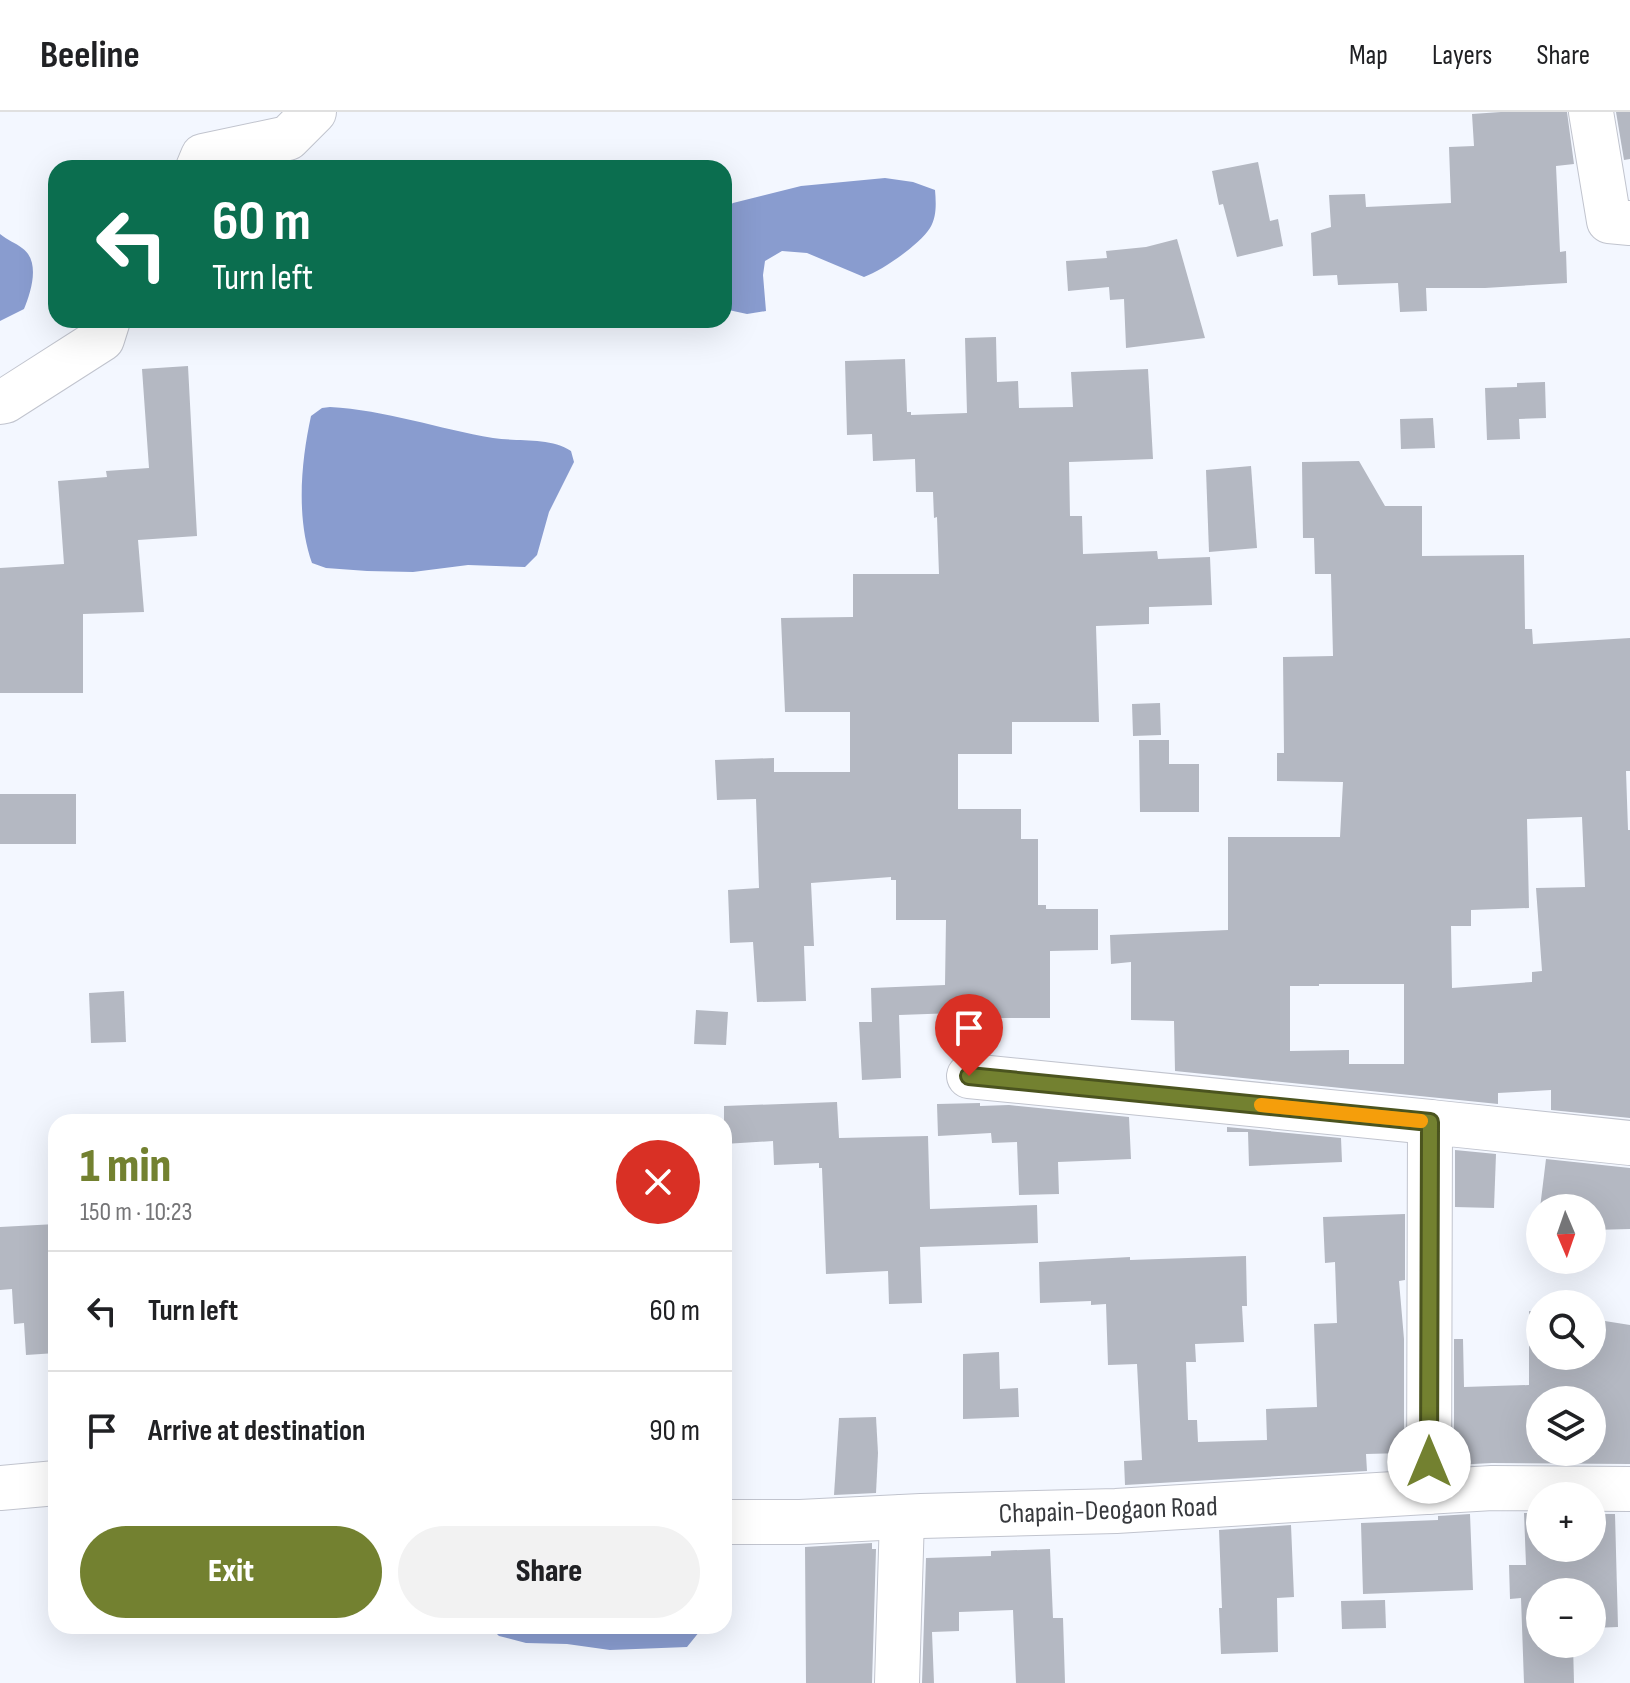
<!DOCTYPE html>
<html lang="en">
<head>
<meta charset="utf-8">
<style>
	body { margin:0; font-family:"Sofia Sans Condensed",sans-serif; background:#f2f2f2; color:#202124; height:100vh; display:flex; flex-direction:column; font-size:30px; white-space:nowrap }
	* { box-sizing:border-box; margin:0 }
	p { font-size:26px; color:#757577 }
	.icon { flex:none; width:44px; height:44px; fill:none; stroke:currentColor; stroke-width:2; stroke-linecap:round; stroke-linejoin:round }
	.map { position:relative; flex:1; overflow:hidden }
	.sheet { position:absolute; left:48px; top:1002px; width:684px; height:520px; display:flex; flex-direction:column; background:#fff; border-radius:24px; box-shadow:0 8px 32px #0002 }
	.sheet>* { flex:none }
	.banner { position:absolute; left:48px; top:48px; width:684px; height:168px; border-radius:24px; box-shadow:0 8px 32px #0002; background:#0b6e4f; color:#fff; overflow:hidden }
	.needle { width:52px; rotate:178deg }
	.tools { position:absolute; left:1526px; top:1082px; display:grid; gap:16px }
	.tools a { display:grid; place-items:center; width:80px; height:80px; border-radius:50%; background:#fff; box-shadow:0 8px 32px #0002; font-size:40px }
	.pin { position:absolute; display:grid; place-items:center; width:68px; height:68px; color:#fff; margin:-82px -34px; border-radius:50% 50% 50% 0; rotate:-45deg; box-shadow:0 0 8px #0007 }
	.pin .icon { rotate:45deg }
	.me { position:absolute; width:88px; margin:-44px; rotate:0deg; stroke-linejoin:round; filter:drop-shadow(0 0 6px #0008) }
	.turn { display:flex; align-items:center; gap:28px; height:168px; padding:0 32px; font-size:36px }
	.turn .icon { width:104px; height:104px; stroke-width:2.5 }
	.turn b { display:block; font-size:56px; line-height:68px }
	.round { display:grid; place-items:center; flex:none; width:84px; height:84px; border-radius:42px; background:#f2f2f2 }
	.summary { display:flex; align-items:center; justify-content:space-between; height:136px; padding:0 32px }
	h1 { font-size:48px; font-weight:800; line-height:60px; color:#738130 }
	.primary-button { display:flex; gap:16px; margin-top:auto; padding:16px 32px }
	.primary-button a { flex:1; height:92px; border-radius:48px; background:#738130; color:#fff; font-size:32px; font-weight:800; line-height:92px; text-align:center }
	.primary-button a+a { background:#f2f2f2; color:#202124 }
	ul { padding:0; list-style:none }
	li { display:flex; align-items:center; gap:24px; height:120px; padding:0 32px; border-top:2px solid #e0e0e0 }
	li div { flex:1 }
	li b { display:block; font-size:30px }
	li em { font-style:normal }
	header { display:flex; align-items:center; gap:48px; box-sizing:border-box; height:112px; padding:0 40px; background:#fff; border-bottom:2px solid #e0e0e0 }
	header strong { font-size:38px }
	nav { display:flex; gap:44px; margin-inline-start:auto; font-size:28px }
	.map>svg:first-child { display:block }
	.water { fill:#899ccf }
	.building { fill:#b4b8c2; fill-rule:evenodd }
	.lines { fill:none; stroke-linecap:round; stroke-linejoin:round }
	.minor-casing { stroke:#c1c4ce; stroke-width:46 }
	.minor { stroke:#fff; stroke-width:44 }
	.route-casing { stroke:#4b541f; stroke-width:20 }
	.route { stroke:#738130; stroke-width:14 }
	.slow { stroke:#f59e0b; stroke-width:14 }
	.labels { text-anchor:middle; stroke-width:6; stroke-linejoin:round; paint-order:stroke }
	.street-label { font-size:28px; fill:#383a3e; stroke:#fff }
</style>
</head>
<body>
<header>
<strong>Beeline</strong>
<nav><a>Map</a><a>Layers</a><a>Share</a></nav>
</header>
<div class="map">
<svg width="1630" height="1571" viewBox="0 0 1630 1571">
	<rect width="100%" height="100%" fill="#f3f7ff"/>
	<!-- water -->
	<g class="water">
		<path d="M885,66L913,70L935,78C936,90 937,105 930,116C919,133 883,158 864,165L807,141L782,139L765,149L763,163L766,199L747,202L724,197V97L733,91L801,74Z"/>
		<path d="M0,122C7,128 16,131 22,136C41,149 31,180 24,197L0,209Z"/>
		<path d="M330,295C385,298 439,317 493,326C518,330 550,325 571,339L574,350L549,400L537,443L525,455L468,453L413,460L367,459L326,456L312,451C296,406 301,350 311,304L322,296Z"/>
		<polygon points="489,1514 704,1514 687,1535 610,1538 567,1532 526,1531 499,1524"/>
	</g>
	<!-- building -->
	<g class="building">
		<polygon points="1501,0 1567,0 1574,52 1556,54 1560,140 1566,139 1567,171 1485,176 1426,176 1427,199 1400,200 1398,171 1338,173 1337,163 1313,164 1311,121 1331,115 1329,83 1365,82 1366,95 1451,91 1449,35 1474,34 1472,2"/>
		<polygon points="1616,0 1630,0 1630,47 1624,48"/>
		<polygon points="1258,50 1270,109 1278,107 1283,134 1237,145 1223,92 1219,93 1212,59"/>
		<polygon points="1177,127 1205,226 1126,236 1124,187 1110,188 1109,175 1068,179 1066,149 1107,146 1106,139 1146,135"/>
		<polygon points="996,225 997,270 1018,269 1019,296 1073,295 1071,260 1148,257 1153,347 1069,350 1070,404 1082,404 1083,442 1157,439 1158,447 1210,445 1212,493 1149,495 1149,512 1096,514 1099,610 1012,610 1012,642 958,642 958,697 1021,697 1021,727 1038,727 1038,793 1046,793 1046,797 1098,797 1098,838 1050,839 1050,906 984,906 984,900 899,903 901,966 862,968 859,910 872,910 871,876 945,873 946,808 896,808 896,768 891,768 891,765 811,771 814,834 804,834 806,889 757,890 753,830 730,831 728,778 759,776 756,687 717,688 715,648 774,646 774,660 850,660 850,600 785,600 781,506 853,505 853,462 939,462 937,405 934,406 933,380 916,380 915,347 873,349 872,322 847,323 845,249 905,247 907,300 911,300 911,303 967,301 965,226"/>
		<polygon points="188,254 197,424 138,428 144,500 83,502 83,581 0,581 0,456 64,452 58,369 107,365 106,359 149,356 142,257"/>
		<polygon points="1545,270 1546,306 1519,307 1520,327 1487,328 1485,276 1517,275 1517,271"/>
		<polygon points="1433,306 1435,336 1401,337 1400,307"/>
		<path d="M1359,349L1385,394H1422V444L1524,443L1525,517H1532L1533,532L1630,526V659H1626L1628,718H1630V1006L1551,998V978L1498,981V992L1175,959L1174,909L1131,908V850L1111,852L1110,823L1228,818V725H1340L1343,670L1277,669V641H1284L1283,545L1333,544L1331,462H1315L1314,426H1303L1302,350ZM1582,705L1585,775L1536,776L1542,859L1532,860V870L1452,876L1451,814H1471V798L1529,796L1527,707ZM1319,872H1404V952H1349V938L1290,939V874H1319Z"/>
		<polygon points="1251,354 1257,436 1209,440 1206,358"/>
		<polygon points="1160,591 1161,623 1133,624 1132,592"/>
		<polygon points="1139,628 1169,628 1169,652 1199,652 1199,700 1140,700"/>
		<rect x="0" y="682" width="76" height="50"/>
		<polygon points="124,879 126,930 91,931 89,881"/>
		<polygon points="696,898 728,900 726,933 694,932"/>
		<polygon points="837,990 839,1026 928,1024 930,1097 1037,1093 1038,1131 920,1135 922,1191 889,1192 888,1159 826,1162 822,1056 819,1056 819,1051 774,1053 773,1029 724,1032 724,994"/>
		<polygon points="980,991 980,994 1009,993 1129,1005 1131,1047 1058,1050 1059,1082 1019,1083 1017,1030 992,1031 991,1021 938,1024 937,992"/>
		<polygon points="1227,1015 1341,1026 1342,1050 1249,1054 1248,1020 1227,1020"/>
		<polygon points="1455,1038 1496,1042 1494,1096 1455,1095"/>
		<polygon points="1546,1047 1630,1056 1630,1117 1592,1118 1592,1096 1540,1096"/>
		<polygon points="1405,1102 1405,1168 1399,1169 1404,1227 1404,1341 1366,1342 1367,1359 1125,1373 1124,1349 1142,1348 1137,1252 1108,1253 1106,1192 1091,1193 1091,1189 1040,1191 1039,1150 1130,1145 1130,1148 1246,1144 1247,1194 1242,1194 1244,1230 1195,1232 1196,1250 1186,1250 1188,1308 1197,1308 1198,1330 1267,1328 1266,1297 1317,1295 1314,1212 1337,1211 1335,1150 1325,1151 1323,1105"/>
		<polygon points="56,1112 56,1241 26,1243 24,1211 14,1212 12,1177 0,1178 0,1115"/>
		<path d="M1529,1199L1540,1200V1244H1592V1207L1630,1213V1352L1492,1351L1454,1353V1227H1463L1464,1275L1529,1273ZM1540,1288H1592V1340H1540Z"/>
		<polygon points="999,1240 1000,1277 1018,1276 1019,1305 963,1307 963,1242"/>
		<polygon points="876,1305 878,1341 876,1381 834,1383 839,1306"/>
		<polygon points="1524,1401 1540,1401 1540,1436 1592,1436 1592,1402 1615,1402 1618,1515 1592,1516 1592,1480 1540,1480 1540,1532 1573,1532 1574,1571 1524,1571 1521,1486 1510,1487 1509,1453 1526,1453"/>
		<polygon points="1470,1402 1473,1478 1363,1482 1361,1411 1438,1408 1438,1404"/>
		<polygon points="1291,1413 1294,1485 1277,1486 1278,1540 1221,1542 1219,1496 1222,1496 1219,1418"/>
		<polygon points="872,1431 872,1437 876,1437 872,1571 806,1571 805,1435"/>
		<polygon points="1050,1437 1053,1506 1063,1506 1065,1571 1016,1571 1013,1498 959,1500 959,1519 932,1520 934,1571 922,1571 926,1446 991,1444 991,1439"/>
		<polygon points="1385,1488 1386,1516 1342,1517 1341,1489"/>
	</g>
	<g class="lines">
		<defs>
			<g id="minor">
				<polyline points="1591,0 1609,109 1630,111"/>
				<polyline points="198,56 203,44 288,26 314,0"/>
				<polyline points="0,290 5,289 102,227 108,208"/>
				<polyline points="969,964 1430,1010"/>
				<polyline points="0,1376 56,1371"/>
				<polyline points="1429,1380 1430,1010 1630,1031"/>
				<polyline points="724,1410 800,1410 921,1404 1116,1399 1492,1376 1630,1377"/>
				<polyline points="897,1571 902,1405"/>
			</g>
		</defs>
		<!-- minor casing -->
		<use href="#minor" class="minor-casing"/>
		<!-- minor -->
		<use href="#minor" class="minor"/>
	</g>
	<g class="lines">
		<defs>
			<polyline id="route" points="969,964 1430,1010 1429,1350"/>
		</defs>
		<!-- route casing -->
		<use href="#route" class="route-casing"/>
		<!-- route -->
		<use href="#route" class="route"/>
		<!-- slow -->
		<polyline class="slow" points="1261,993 1421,1009"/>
	</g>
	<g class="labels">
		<!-- street labels -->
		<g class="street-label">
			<text transform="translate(1108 1397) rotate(-2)" y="10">Chapain-Deogaon Road</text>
		</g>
	</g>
</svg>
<div class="tools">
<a><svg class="needle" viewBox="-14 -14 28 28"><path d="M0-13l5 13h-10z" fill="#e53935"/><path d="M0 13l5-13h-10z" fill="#757577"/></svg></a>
<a><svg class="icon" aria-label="search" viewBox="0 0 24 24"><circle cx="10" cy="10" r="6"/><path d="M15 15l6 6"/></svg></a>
<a><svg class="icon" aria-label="layers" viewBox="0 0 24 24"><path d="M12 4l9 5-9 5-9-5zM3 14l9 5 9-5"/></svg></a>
<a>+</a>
<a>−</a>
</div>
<div class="pin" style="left:969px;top:964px;background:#d93025"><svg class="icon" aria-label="arrive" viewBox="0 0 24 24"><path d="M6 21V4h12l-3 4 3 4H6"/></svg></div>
<svg class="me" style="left:1429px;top:1350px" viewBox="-20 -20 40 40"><circle r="19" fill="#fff"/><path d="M0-13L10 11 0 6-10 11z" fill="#738130"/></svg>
<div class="banner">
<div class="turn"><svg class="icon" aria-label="left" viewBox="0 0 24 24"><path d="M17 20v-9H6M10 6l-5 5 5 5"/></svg><div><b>60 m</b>Turn left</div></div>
</div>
<section class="sheet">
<div class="summary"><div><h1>1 min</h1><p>150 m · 10:23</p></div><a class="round" style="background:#d93025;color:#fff"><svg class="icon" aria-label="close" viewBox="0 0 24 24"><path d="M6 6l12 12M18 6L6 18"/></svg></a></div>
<ul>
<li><svg class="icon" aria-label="left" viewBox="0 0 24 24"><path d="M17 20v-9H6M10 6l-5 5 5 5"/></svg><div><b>Turn left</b></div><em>60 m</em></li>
<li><svg class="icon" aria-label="arrive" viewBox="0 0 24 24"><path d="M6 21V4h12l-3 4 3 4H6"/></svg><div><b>Arrive at destination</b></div><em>90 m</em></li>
</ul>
<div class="primary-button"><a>Exit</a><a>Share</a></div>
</section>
</div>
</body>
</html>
